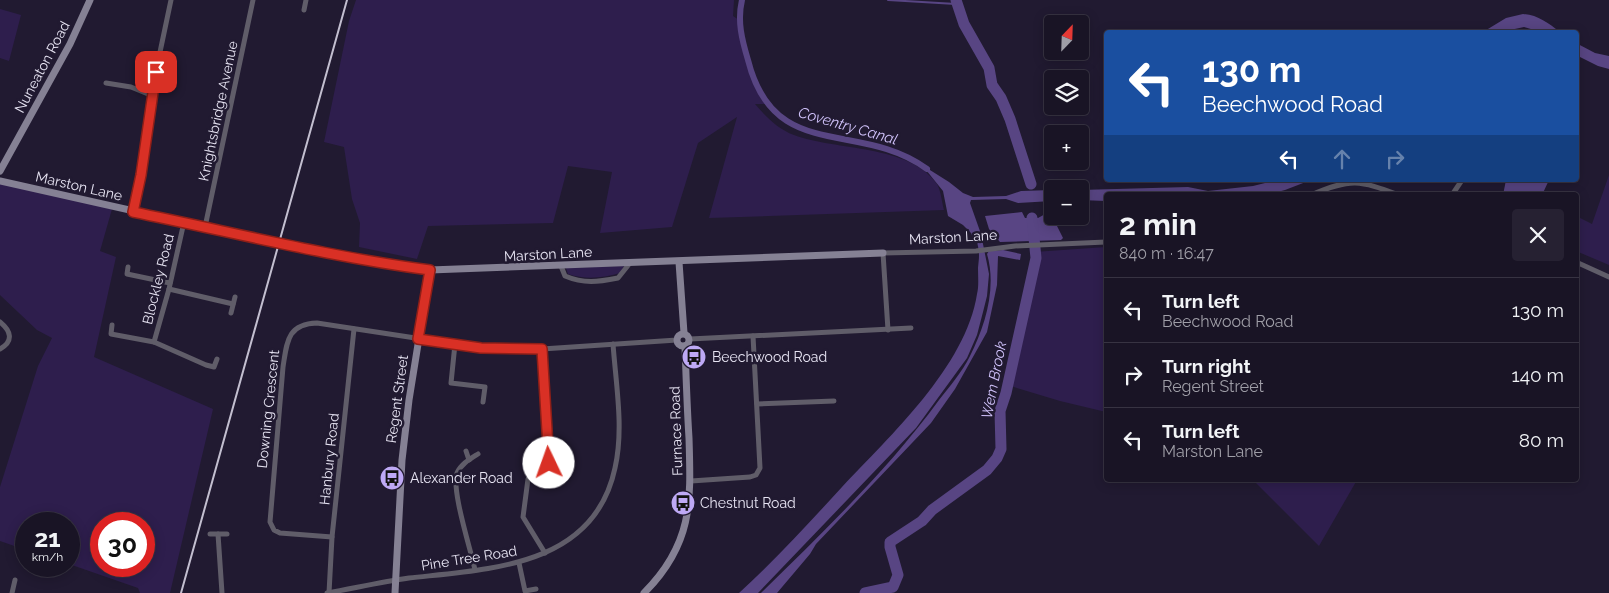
<!DOCTYPE html>
<html lang="en">
<head>
<meta charset="utf-8">
<style>
	body { margin:0; font-family:Raleway,sans-serif; background:#262132; color:#f1f3f6; height:100vh; display:flex; flex-direction:column; font-size:19px; white-space:nowrap }
	* { box-sizing:border-box; margin:0 }
	p { font-size:16px; color:#9f9ea7 }
	.icon { flex:none; width:28px; height:28px; fill:none; stroke:currentColor; stroke-width:2; stroke-linecap:round; stroke-linejoin:round }
	.map { position:relative; flex:1; overflow:hidden }
	.details { position:absolute; left:1104px; top:192px; width:475px; height:290px; display:flex; flex-direction:column; background:#191425; border-radius:5px; box-shadow:0 2px 12px #0003,0 0 0 1px #373342 }
	.details>* { flex:none }
	.top-card { position:absolute; left:1104px; top:30px; width:475px; height:152px; border-radius:5px; box-shadow:0 2px 12px #0003,0 0 0 1px #373342; background:#1a4fa0; color:#fff; overflow:hidden }
	.needle { width:32px; rotate:23deg }
	.buttons { position:absolute; left:1044px; top:15px; display:grid; gap:10px }
	.buttons a { display:grid; place-items:center; width:45px; height:45px; border-radius:5px; background:#191425; box-shadow:0 2px 12px #0003,0 0 0 1px #373342; font-size:25px }
	.speed { position:absolute; left:15px; top:512px; display:flex; gap:10px; font-size:25px; font-weight:700; text-align:center }
	.speed>* { display:grid; place-content:center; width:65px; height:65px; border-radius:50%; background:#191425; box-shadow:0 2px 12px #0003,0 0 0 1px #373342; line-height:1 }
	.speed small { font-size:12px; font-weight:400 }
	.speed .limit { border:8px solid #d22; background:#fff; color:#111 }
	.pin { position:absolute; display:grid; place-items:center; width:42px; height:42px; color:#fff; margin:-21px; border-radius:10px; box-shadow:0 2px 8px #0006 }
	.me { position:absolute; width:55px; margin:-28px; rotate:357deg; stroke-linejoin:round; filter:drop-shadow(0 0 4px #0008) }
	.turn { display:flex; align-items:center; gap:18px; height:105px; padding:0 15px; font-size:22px }
	.turn .icon { width:65px; height:65px; stroke-width:2.5 }
	.turn b { display:block; font-size:35px; line-height:42px }
	.lanes { display:flex; align-items:center; height:48px; padding:0 15px; background:#0003; justify-content:center; gap:25px; direction:ltr }
	.lanes .off { opacity:.35 }
	.round { display:grid; place-items:center; flex:none; width:52px; height:52px; border-radius:5px; background:#262132 }
	.overview { display:flex; align-items:center; justify-content:space-between; height:85px; padding:0 15px }
	h1 { font-size:30px; font-weight:700; line-height:38px }
	ul { padding:0; list-style:none }
	li { display:flex; align-items:center; gap:15px; height:65px; padding:0 15px; border-top:1px solid #373342 }
	li div { flex:1 }
	li b { display:block; font-size:19px }
	li em { font-style:normal }
	.map>svg:first-child { display:block }
	.green { fill:#2e1e4d; fill-rule:evenodd }
	.forest { fill:#594584 }
	.water { fill:#584583 }
	.lines { fill:none; stroke-linecap:round; stroke-linejoin:round }
	.stream { stroke:#584583; stroke-width:2 }
	.canal { stroke:#584583; stroke-width:6 }
	.river { stroke:#584583; stroke-width:11 }
	.street { stroke:#605d69; stroke-width:5 }
	.secondary { stroke:#858194; stroke-width:7 }
	.rail { stroke:#c3bfd0; stroke-width:2 }
	.secondary-bridge { stroke:#858194; stroke-width:7 }
	.route-casing { stroke:#8d1f18; stroke-width:12 }
	.route { stroke:#d93025; stroke-width:9 }
	.labels { text-anchor:middle; stroke-width:5; stroke-linejoin:round; paint-order:stroke }
	.street-label { font-size:14px; fill:#e7e4f3; stroke:#211a31 }
	.poi-label { font-size:14px; fill:#e7e4f3; stroke:#211a31; text-anchor:start }
	.water-label { font-size:15px; font-style:italic; fill:#cfc1f9; stroke:#211a31 }
</style>
</head>
<body>
<div class="map">
<svg width="1609" height="593" viewBox="0 0 1609 593">
	<rect width="100%" height="100%" fill="#211a31"/>
	<!-- green -->
	<g class="green">
		<path d="M356,0H734L733,16L739,20L752,78L767,104H755C766,117 778,129 794,135C836,151 909,144 937,184C941,191 942,203 944,210L709,218L737,117L698,143L672,227L600,233L612,172L568,166L553,223L428,226L417,259L359,247L360,223L352,199L344,147L324,142L349,21Z"/>
		<polygon points="0,9 21,15 9,61 0,58"/>
		<polygon points="1609,175 1609,265 1576,251 1576,216 1592,224"/>
		<path d="M0,183L112,209L100,251L116,257L94,357L213,409L170,593H140L138,588L69,564V524H26V550L0,541V487L38,366L52,338L37,330L0,295ZM101,524H144V566H101Z"/>
		<polygon points="1106,247 1106,412 1060,401 1007,385 1033,273 1036,258 1034,252"/>
		<path d="M624,266L620,273C602,278 586,280 568,274L566,268Z"/>
		<polygon points="1253,480 1357,480 1319,546"/>
	</g>
	<!-- forest -->
	<g class="forest">
		<polygon points="1022,212 1025,218 1038,218 1047,213 1053,218 1063,238 1061,240 1000,242 989,229 985,216"/>
		<path d="M1003,250L1021,254L1020,260L998,256L997,285L987,332L955,389L931,423L816,544L810,554L777,593H761C823,532 888,470 939,400C950,386 962,372 970,356C985,326 997,288 987,254L989,251Z"/>
	</g>
	<!-- water -->
	<g class="water">
		<path d="M1523,14C1538,15 1548,23 1560,32H1541L1524,27L1501,32H1483L1506,18Z"/>
		<polygon points="1576,43 1595,53 1609,56 1609,69 1598,66 1576,55"/>
		<path d="M922,165L949,182L963,193L973,197L1006,196L1021,191L1052,190V201L1018,203L1006,199L971,200L970,203L981,234L989,274L987,296L983,312L977,335L967,358L916,428L758,593H739C775,560 809,523 842,487C890,436 966,366 977,294C979,286 978,277 978,268C979,257 980,254 977,242L974,241L971,233L963,225L948,216L943,191Z"/>
		<polygon points="1277,180 1311,180 1285,190 1266,195 1106,195 1106,201 1080,200 1080,190 1188,187 1208,191 1253,186"/>
		<polygon points="1506,180 1549,180 1542,195 1503,195"/>
	</g>
	<g class="lines">
		<!-- stream -->
		<polyline class="stream" points="888,0 956,4"/>
		<!-- canal -->
		<path class="canal" d="M742,0C737,21 742,40 748,60C774,164 859,119 927,169"/>
		<!-- river -->
		<g class="river">
			<polyline points="956,0 964,24 989,68 992,85 1001,98 1010,119 1031,184"/>
			<polyline points="865,593 893,587 898,575 890,547 890,542 922,521 932,510 987,470 997,458 1001,449 1000,411 1006,393 1036,258 1032,218"/>
		</g>
		<!-- street -->
		<g class="street">
			<polyline points="304,10 306,0"/>
			<polyline points="106,83 131,87 153,96"/>
			<path d="M1311,195C1351,178 1359,180 1399,195"/>
			<polyline points="1452,195 1462,180"/>
			<polyline points="133,212 141,175 156,71 171,0"/>
			<polyline points="205,227 253,0"/>
			<polyline points="1576,262 1609,277"/>
			<path d="M561,266L565,276C584,284 598,282 618,278L630,263"/>
			<polyline points="128,267 127,274 170,283"/>
			<polyline points="169,289 233,304"/>
			<polyline points="231,313 235,297"/>
			<path d="M0,322C11,331 14,341 0,349"/>
			<polyline points="112,325 111,334 154,342 206,365 214,367 217,359"/>
			<polyline points="888,330 883,253 976,251 1015,246 1106,242"/>
			<polyline points="690,339 911,328"/>
			<polyline points="154,342 169,289 184,222"/>
			<polyline points="455,344 451,383 485,387 483,402"/>
			<polyline points="542,349 549,463"/>
			<polyline points="757,404 834,401"/>
			<polyline points="466,451 469,460"/>
			<polyline points="528,479 523,517 545,553"/>
			<polyline points="691,481 750,477 756,475 760,468 753,336"/>
			<polyline points="210,534 227,534"/>
			<polyline points="218,534 222,593"/>
			<path d="M332,537L280,533L274,530L270,522L283,367C287,342 287,324 317,323L481,348L542,349L677,340"/>
			<polyline points="519,563 525,591 536,589"/>
			<path d="M475,570C471,550 451,490 457,473C461,464 470,459 478,454"/>
			<polyline points="12,593 15,580"/>
			<path d="M327,593C355,588 381,582 409,578C490,569 594,567 615,468C624,429 616,385 613,344"/>
			<polyline points="329,593 332,537 354,329"/>
		</g>
		<!-- secondary -->
		<g class="secondary">
			<polyline points="0,171 70,44 90,0"/>
			<polyline points="0,181 259,239"/>
			<polyline points="295,248 385,264 430,270 883,253"/>
			<polyline points="679,262 684,333"/>
			<circle cx="683" cy="340" r="6"/>
			<polyline points="395,593 402,460 409,400 430,270"/>
			<path d="M644,593C693,544 691,502 689,438C687,407 686,376 685,346"/>
		</g>
		<!-- rail -->
		<polyline class="rail" points="181,593 347,0"/>
		<!-- secondary-bridge -->
		<polyline class="secondary-bridge" points="259,239 295,248"/>
	</g>
	<g class="lines">
		<defs>
			<path id="route" d="M156,72L141,175L133,212C232,232 330,257 430,270L418,339L481,348L542,349L549,463"/>
		</defs>
		<!-- route casing -->
		<use href="#route" class="route-casing"/>
		<!-- route -->
		<use href="#route" class="route"/>
	</g>
	<!-- icons -->
	<defs>
		<symbol id="bus-disc" viewBox="-11 -11 22 22"><circle r="9.5" fill="#bea9f5" stroke="#211a31"/><path d="M-5-6H5V4H4V6H2V4H-2V6H-4V4H-5ZM-3.5-4V0h7V-4ZM-3.5 1.2v1.5H-2V1.2ZM2 1.2v1.5H3.5V1.2Z" fill="#111"/></symbol>
	</defs>
	<g fill-rule="evenodd">
		<use href="#bus-disc" x="680" y="343" width="28" height="28"/>
		<use href="#bus-disc" x="378" y="464" width="28" height="28"/>
		<use href="#bus-disc" x="669" y="489" width="28" height="28"/>
	</g>
	<g class="labels">
		<!-- street labels -->
		<g class="street-label">
			<text transform="translate(42 67) rotate(-62)" y="5">Nuneaton Road</text>
			<text transform="translate(218 111) rotate(-78)" y="5">Knightsbridge Avenue</text>
			<text transform="translate(79 186) rotate(13)" y="5">Marston Lane</text>
			<text transform="translate(953 237) rotate(-3)" y="5">Marston Lane</text>
			<text transform="translate(548 254) rotate(-3)" y="5">Marston Lane</text>
			<text transform="translate(158 279) rotate(-76)" y="5">Blockley Road</text>
			<text transform="translate(397 399) rotate(-82)" y="5">Regent Street</text>
			<text transform="translate(268 409) rotate(-84)" y="5">Downing Crescent</text>
			<text transform="translate(676 431) rotate(-92)" y="5">Furnace Road</text>
			<text transform="translate(329 459) rotate(-84)" y="5">Hanbury Road</text>
			<text transform="translate(469 558) rotate(-9)" y="5">Pine Tree Road</text>
		</g>
		<!-- poi labels -->
		<g class="poi-label">
			<text x="712" y="362">Beechwood Road</text>
			<text x="410" y="483">Alexander Road</text>
			<text x="700" y="508">Chestnut Road</text>
		</g>
		<!-- water labels -->
		<g class="water-label">
			<text transform="translate(848 126) rotate(16)" y="5">Coventry Canal</text>
			<text transform="translate(994 380) rotate(-79)" y="5">Wem Brook</text>
		</g>
	</g>
</svg>
<div class="buttons">
<a><svg class="needle" viewBox="-14 -14 28 28"><path d="M0-13l5 13h-10z" fill="#e53935"/><path d="M0 13l5-13h-10z" fill="#9f9ea7"/></svg></a>
<a><svg class="icon" aria-label="layers" viewBox="0 0 24 24"><path d="M12 4l9 5-9 5-9-5zM3 14l9 5 9-5"/></svg></a>
<a>+</a>
<a>−</a>
</div>
<div class="speed"><div>21<small>km/h</small></div><div class="limit">30</div></div>
<div class="pin" style="left:156px;top:72px;background:#d93025"><svg class="icon" aria-label="arrive" viewBox="0 0 24 24"><path d="M6 21V4h12l-3 4 3 4H6"/></svg></div>
<svg class="me" style="left:549px;top:463px" viewBox="-20 -20 40 40"><circle r="19" fill="#fff"/><path d="M0-13L10 11 0 6-10 11z" fill="#d93025"/></svg>
<div class="top-card">
<div class="turn"><svg class="icon" aria-label="left" viewBox="0 0 24 24"><path d="M17 20v-9H6M10 6l-5 5 5 5"/></svg><div><b>130 m</b>Beechwood Road</div></div>
<div class="lanes"><svg class="icon" aria-label="left" viewBox="0 0 24 24"><path d="M17 20v-9H6M10 6l-5 5 5 5"/></svg><svg class="icon off" aria-label="ahead" viewBox="0 0 24 24"><path d="M12 20V5M6 11l6-6 6 6"/></svg><svg class="icon off" aria-label="right" viewBox="0 0 24 24"><path d="M7 20v-9h11M14 6l5 5-5 5"/></svg></div>
</div>
<section class="details">
<div class="overview"><div><h1>2 min</h1><p>840 m · 16:47</p></div><a class="round"><svg class="icon" aria-label="close" viewBox="0 0 24 24"><path d="M6 6l12 12M18 6L6 18"/></svg></a></div>
<ul>
<li><svg class="icon" aria-label="left" viewBox="0 0 24 24"><path d="M17 20v-9H6M10 6l-5 5 5 5"/></svg><div><b>Turn left</b><p>Beechwood Road</p></div><em>130 m</em></li>
<li><svg class="icon" aria-label="right" viewBox="0 0 24 24"><path d="M7 20v-9h11M14 6l5 5-5 5"/></svg><div><b>Turn right</b><p>Regent Street</p></div><em>140 m</em></li>
<li><svg class="icon" aria-label="left" viewBox="0 0 24 24"><path d="M17 20v-9H6M10 6l-5 5 5 5"/></svg><div><b>Turn left</b><p>Marston Lane</p></div><em>80 m</em></li>
</ul>
</section>
</div>
</body>
</html>
